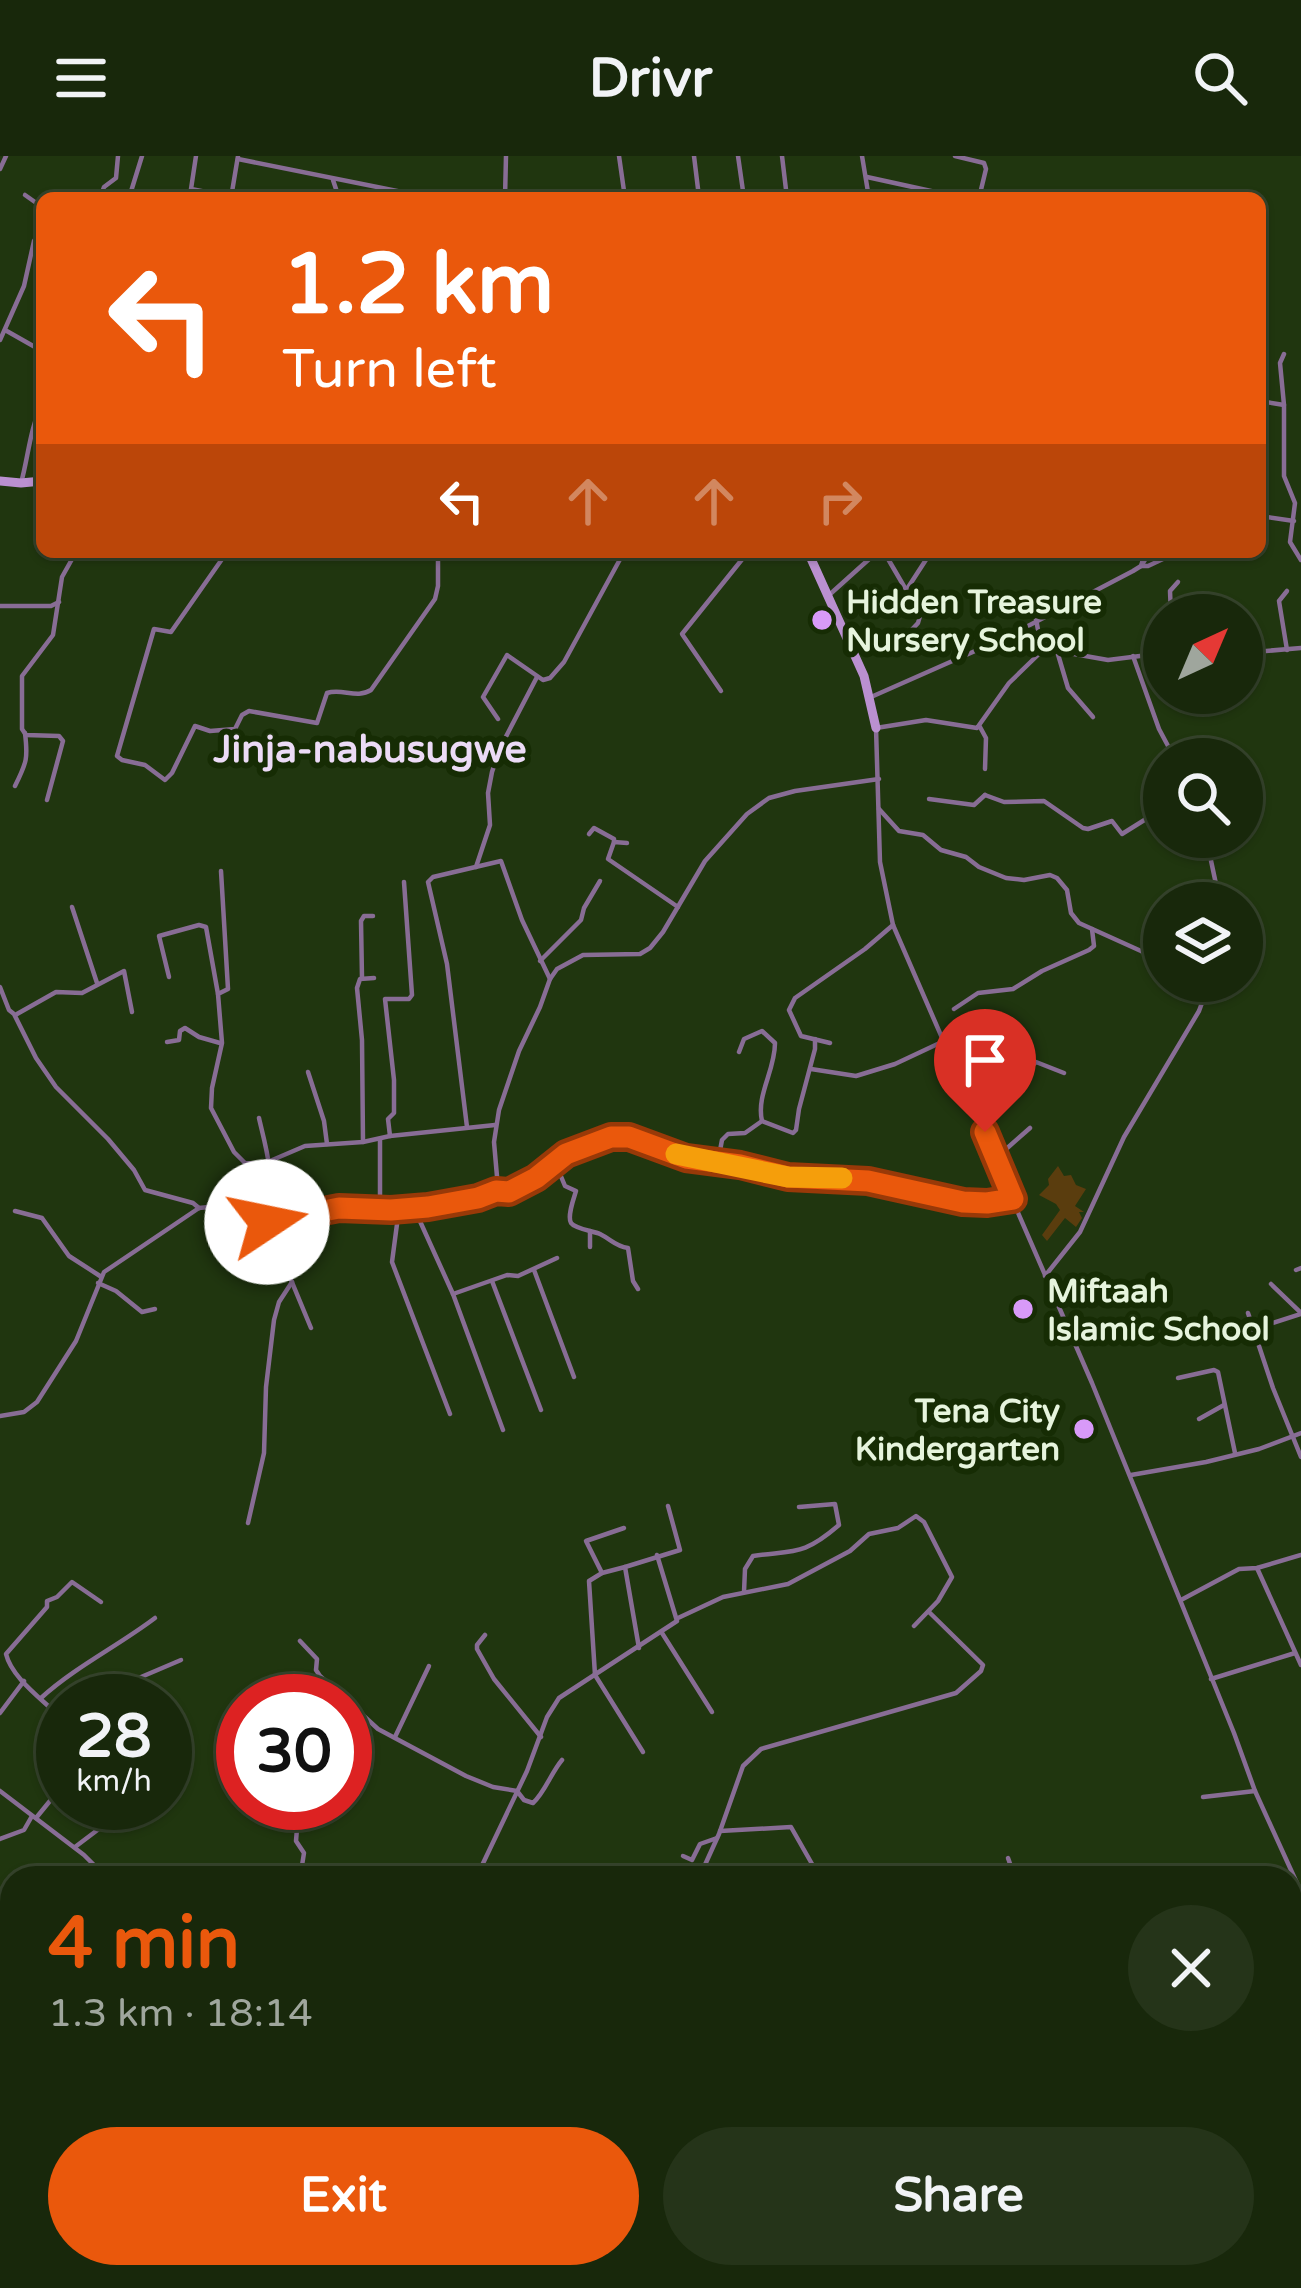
<!DOCTYPE html>
<html lang="en">
<head>
<meta charset="utf-8">
<style>
	body { margin:0; font-family:"Varela Round",sans-serif; background:#253419; color:#f1f3f6; height:100vh; display:flex; flex-direction:column; font-size:45px; white-space:nowrap }
	* { box-sizing:border-box; margin:0 }
	p { font-size:39px; color:#9fa69d }
	.icon { flex:none; width:66px; height:66px; fill:none; stroke:currentColor; stroke-width:2; stroke-linecap:round; stroke-linejoin:round }
	.map { position:relative; flex:1; overflow:hidden }
	.side { position:absolute; left:0px; top:1710px; width:1302px; height:423px; display:flex; flex-direction:column; background:#18280b; border-radius:36px 36px 0 0; box-shadow:0 3px 9px #0004,0 0 0 3px #36442c }
	.side>* { flex:none }
	.top-card { position:absolute; left:36px; top:36px; width:1230px; height:366px; border-radius:18px; box-shadow:0 3px 9px #0004,0 0 0 3px #36442c; background:#ea580c; color:#fff; overflow:hidden }
	.needle { width:78px; rotate:44deg }
	.tools { position:absolute; left:1143px; top:438px; display:grid; gap:24px }
	.tools a { display:grid; place-items:center; width:120px; height:120px; border-radius:50%; background:#18280b; box-shadow:0 3px 9px #0004,0 0 0 3px #36442c; font-size:60px }
	.speed { position:absolute; left:36px; top:1518px; display:flex; gap:24px; font-size:60px; font-weight:700; text-align:center }
	.speed>* { display:grid; place-content:center; width:156px; height:156px; border-radius:50%; background:#18280b; box-shadow:0 3px 9px #0004,0 0 0 3px #36442c; line-height:1 }
	.speed small { font-size:30px; font-weight:400 }
	.speed .limit { border:18px solid #d22; background:#fff; color:#111 }
	.pin { position:absolute; display:grid; place-items:center; width:102px; height:102px; color:#fff; margin:-123px -51px; border-radius:50% 50% 50% 0; rotate:-45deg; box-shadow:0 0 12px #0007 }
	.pin .icon { rotate:45deg }
	.me { position:absolute; width:132px; margin:-66px; rotate:79deg; stroke-linejoin:round; filter:drop-shadow(0 0 9px #0008) }
	.turn { display:flex; align-items:center; gap:42px; height:252px; padding:0 48px; font-size:54px }
	.turn .icon { width:156px; height:156px; stroke-width:2.5 }
	.turn b { display:block; font-size:84px; line-height:102px }
	.lanes { display:flex; align-items:center; height:114px; padding:0 48px; background:#0003; justify-content:center; gap:60px; direction:ltr }
	.lanes .off { opacity:.35 }
	.round { display:grid; place-items:center; flex:none; width:126px; height:126px; border-radius:63px; background:#253419 }
	.head { display:flex; align-items:center; justify-content:space-between; height:204px; padding:0 48px }
	h1 { font-size:72px; font-weight:700; line-height:90px; color:#ea580c }
	.primary-button { display:flex; gap:24px; margin-top:auto; padding:24px 48px }
	.primary-button a { flex:1; height:138px; border-radius:72px; background:#ea580c; color:#fff; font-size:48px; font-weight:700; line-height:138px; text-align:center }
	.primary-button a+a { background:#253419; color:#f1f3f6 }
	header { display:flex; justify-content:space-between; align-items:center; height:156px; padding:0 48px; background:#18280b; font-size:54px; font-weight:700 }
	.map>svg:first-child { display:block }
	.green { fill:#5a3d0e }
	.lines { fill:none; stroke-linecap:round; stroke-linejoin:round }
	.street { stroke:#886d95; stroke-width:4.5 }
	.secondary { stroke:#ba90d0; stroke-width:9 }
	.route-casing { stroke:#983908; stroke-width:30 }
	.route { stroke:#ea580c; stroke-width:21 }
	.slow { stroke:#f59e0b; stroke-width:21 }
	.poi-dot { fill:#d89af8; stroke:#162c04; stroke-width:4.5 }
	.labels { text-anchor:middle; stroke-width:12; stroke-linejoin:round; paint-order:stroke }
	.poi-label { font-size:33px; font-weight:bold; fill:#e6f4dd; stroke:#162c04; text-anchor:start }
	.quarter-label { font-size:39px; font-weight:bold; fill:#ecdbf6; stroke:#162c04 }
</style>
</head>
<body>
<header><svg class="icon" aria-label="menu" viewBox="0 0 24 24"><path d="M4 6h16M4 12h16M4 18h16"/></svg>Drivr<svg class="icon" aria-label="search" viewBox="0 0 24 24"><circle cx="10" cy="10" r="6"/><path d="M15 15l6 6"/></svg></header>
<div class="map">
<svg width="1301" height="2132" viewBox="0 0 1301 2132">
	<rect width="100%" height="100%" fill="#20360f"/>
	<!-- green -->
	<polygon class="green" points="1058,1010 1064,1020 1071,1019 1076,1029 1086,1033 1075,1050 1084,1056 1079,1056 1082,1062 1076,1071 1065,1062 1047,1085 1042,1079 1060,1054 1056,1048 1039,1039 1049,1029 1048,1023"/>
	<g class="lines">
		<!-- street -->
		<g class="street">
			<polyline points="196,0 191,33 232,41"/>
			<polyline points="619,0 625,42"/>
			<polyline points="694,0 699,41"/>
			<polyline points="738,0 744,42"/>
			<polyline points="782,0 787,42"/>
			<polyline points="862,0 869,42"/>
			<polyline points="955,0 984,7 986,13 979,42"/>
			<polyline points="238,3 432,42"/>
			<polyline points="0,13 6,0"/>
			<polyline points="867,21 963,42"/>
			<polyline points="333,24 339,42"/>
			<polyline points="233,36 253,42"/>
			<polyline points="25,39 42,51"/>
			<polyline points="100,42 104,31 116,22 118,0"/>
			<polyline points="129,42 142,0"/>
			<polyline points="231,42 238,0"/>
			<polyline points="505,42 506,0"/>
			<polyline points="5,174 42,195"/>
			<polyline points="0,184 24,130 34,85 42,73"/>
			<polyline points="1284,198 1280,207 1284,249 1284,320 1295,347 1290,386 1301,404"/>
			<polyline points="1260,245 1284,249"/>
			<path d="M21,327C28,303 30,271 42,249"/>
			<polyline points="1260,360 1294,365"/>
			<path d="M227,396L171,476L154,473L117,600L122,604L145,609L165,624L172,617L195,570L210,575L235,573L242,559L249,555L317,567L327,537C342,532 357,543 371,534L435,443L438,430V396"/>
			<polyline points="884,396 905,432 915,439 922,453 918,467 905,481"/>
			<polyline points="1150,396 1141,410 1148,410 1178,396"/>
			<polyline points="907,433 931,396"/>
			<polyline points="1287,435 1279,445 1287,494"/>
			<polyline points="828,440 877,396"/>
			<polyline points="1032,442 1042,495"/>
			<polyline points="0,450 51,450 59,446"/>
			<polyline points="1171,459 1170,435 1178,426"/>
			<polyline points="1057,495 1068,532 1093,561"/>
			<polyline points="1164,497 1108,504 1057,495 1042,495 1009,527 977,572 926,564 876,572 880,706 893,769 1092,1227 1234,1577 1255,1635 1301,1736"/>
			<polyline points="1242,497 1301,492"/>
			<polyline points="1133,500 1159,573 1175,603"/>
			<polyline points="721,535 682,478 748,396"/>
			<polyline points="871,541 1009,480 1133,415 1141,410 1143,403 1140,396"/>
			<polyline points="498,563 483,541 507,499 543,524 550,522 564,506 624,396"/>
			<polyline points="980,571 986,582 985,613"/>
			<path d="M15,630C27,606 28,602 25,577"/>
			<polyline points="985,639 1004,646 1044,645 1083,672 1088,673 1112,665 1122,678 1146,663 1164,657"/>
			<polyline points="929,643 974,649 985,639"/>
			<polyline points="47,644 63,585 59,580 26,579 22,573 22,520 53,479 62,421 76,396"/>
			<polyline points="879,653 899,675 923,679 941,694 966,701 979,711 1006,722 1024,724 1050,719 1057,722 1067,734 1071,757 1079,767 1141,795 1164,811"/>
			<polyline points="589,678 594,672 614,683 614,686"/>
			<polyline points="1206,681 1220,747"/>
			<polyline points="627,687 614,686 608,703 678,751"/>
			<polyline points="476,711 490,669 488,637 492,616 500,592 537,521"/>
			<polyline points="221,715 228,833 218,838 222,887 212,932 211,952 234,996 245,1007 263,1008 305,990 363,986 390,980 495,969"/>
			<polyline points="72,751 97,827"/>
			<polyline points="540,805 581,764 584,752 600,725"/>
			<polyline points="169,821 159,780 199,769 206,771 218,838"/>
			<polyline points="362,822 361,765 364,760 373,760"/>
			<polyline points="1187,825 1204,842"/>
			<polyline points="0,831 9,854 14,858 36,902 56,931 108,983 134,1014 145,1034 193,1047 199,1052"/>
			<polyline points="954,853 978,837 1013,833 1042,815 1089,794 1094,790 1092,773"/>
			<polyline points="17,858 56,836 82,837 124,815 132,856"/>
			<polyline points="167,886 179,884 180,875 185,872 199,881 220,887"/>
			<polyline points="830,887 801,880 789,854 795,842 865,793 893,769"/>
			<path d="M739,896L744,883L762,875L775,887C775,915 756,939 762,965"/>
			<polyline points="811,913 856,920 895,908 944,885"/>
			<polyline points="308,916 324,965 327,988"/>
			<polyline points="966,936 983,931 995,935 1008,933 1036,906 1064,917"/>
			<polyline points="467,971 447,808 428,726 433,721 501,705 522,764 550,823"/>
			<polyline points="390,980 388,963 394,957 394,924 385,843 409,843 412,839 404,726"/>
			<polyline points="363,986 362,884 357,832 360,823 374,822"/>
			<polyline points="996,1002 1030,972"/>
			<polyline points="718,1005 722,984 728,978 745,977 762,965 793,977 796,974 799,953 815,893 815,883"/>
			<path d="M555,1006L565,1030L576,1035C574,1042 567,1060 571,1067C575,1073 594,1075 600,1078C612,1084 615,1090 628,1092L633,1125L638,1133"/>
			<polyline points="496,1035 498,1032 494,986 499,954 519,895 540,851 550,823 557,813 583,799 640,798 650,792 663,776 705,705 747,658 769,642 795,635 879,623"/>
			<polyline points="414,1052 453,1138 503,1274"/>
			<polyline points="399,1053 392,1106 450,1258"/>
			<polyline points="377,1054 380,1046 380,984"/>
			<polyline points="15,1055 42,1062 69,1100 100,1120"/>
			<path d="M249,1055C255,1050 261,1047 265,1041C277,1025 263,981 259,962"/>
			<polyline points="267,1066 311,1172"/>
			<polyline points="590,1075 590,1091"/>
			<polyline points="534,1114 574,1221"/>
			<polyline points="1296,1114 1301,1112"/>
			<polyline points="1045,1120 1080,1076 1124,981 1199,855 1210,825"/>
			<polyline points="492,1125 541,1254"/>
			<polyline points="98,1127 116,1135 142,1156 155,1153"/>
			<polyline points="1271,1128 1301,1157"/>
			<polyline points="453,1138 507,1119 518,1120 557,1102"/>
			<polyline points="1248,1157 1273,1232 1301,1301"/>
			<polyline points="1254,1173 1301,1158"/>
			<polyline points="1178,1222 1214,1214 1218,1216 1235,1297"/>
			<polyline points="0,1260 24,1256 37,1246 76,1185 104,1116 199,1052 229,1049 267,1066 339,1052 391,1054 448,1048 478,1042 496,1035 509,1036 519,1032 536,1022 566,998 611,981 629,981 685,1002 740,1009 788,1021 868,1025 963,1046 987,1047 1014,1043"/>
			<polyline points="1199,1263 1224,1249"/>
			<polyline points="1131,1319 1206,1306 1259,1293 1301,1277"/>
			<polyline points="248,1367 264,1297 266,1231 274,1164 279,1146 292,1126"/>
			<polyline points="625,1411 602,1417 589,1425 595,1519 643,1596"/>
			<polyline points="1257,1412 1301,1509"/>
			<polyline points="602,1417 586,1385 624,1372"/>
			<path d="M744,1436L745,1413L753,1400C795,1394 803,1400 839,1369L835,1348L799,1351"/>
			<polyline points="1181,1444 1239,1413 1257,1412 1301,1399"/>
			<polyline points="678,1462 723,1441 788,1428 850,1395 869,1378 898,1372 916,1360 924,1366 952,1421 938,1445 914,1470"/>
			<polyline points="662,1477 712,1556"/>
			<polyline points="485,1479 477,1489 477,1493 494,1523 541,1581"/>
			<path d="M300,1485L317,1503L316,1514L320,1520L378,1573L466,1620L493,1631L517,1635L524,1644L533,1647C545,1636 551,1617 562,1604"/>
			<polyline points="639,1492 625,1411 680,1394 668,1350"/>
			<polyline points="1211,1523 1295,1497"/>
			<path d="M41,1542C75,1511 118,1490 155,1462"/>
			<polyline points="130,1545 123,1533 127,1527 181,1504"/>
			<polyline points="0,1557 24,1525"/>
			<path d="M63,1564C45,1545 12,1523 6,1498L47,1451V1445L57,1441L72,1426L101,1446"/>
			<polyline points="395,1581 429,1510"/>
			<polyline points="165,1611 184,1607"/>
			<polyline points="0,1635 84,1699 95,1710 101,1722"/>
			<polyline points="1203,1641 1255,1635"/>
			<polyline points="296,1647 298,1660 296,1685 304,1697 300,1722"/>
			<polyline points="36,1662 63,1629"/>
			<polyline points="720,1675 791,1671 820,1722"/>
			<polyline points="0,1683 24,1674 32,1660"/>
			<polyline points="75,1691 116,1660 118,1647"/>
			<polyline points="683,1700 692,1704 700,1688 717,1682"/>
			<polyline points="1008,1702 1015,1722"/>
			<polyline points="476,1722 527,1615 547,1561 559,1542 677,1465 657,1399"/>
			<polyline points="699,1722 719,1678 743,1610 761,1593 956,1537 981,1515 983,1509 929,1456"/>
			<polyline points="1290,1892 1301,1891"/>
			<polyline points="0,2048 12,2034"/>
			<polyline points="0,2097 12,2103"/>
			<polyline points="1290,2108 1301,2117"/>
			<polyline points="54,2121 76,2132"/>
			<polyline points="156,2121 168,2132"/>
			<polyline points="410,2121 422,2132"/>
			<polyline points="889,2121 890,2132"/>
			<polyline points="1224,2121 1236,2132"/>
			<polyline points="110,2132 119,2121"/>
			<polyline points="501,2132 507,2121"/>
			<polyline points="563,2132 568,2121"/>
			<polyline points="643,2132 650,2121"/>
			<polyline points="1099,2132 1120,2124"/>
			<polyline points="1204,2132 1211,2125 1209,2121"/>
		</g>
		<!-- secondary -->
		<g class="secondary">
			<polyline points="0,325 21,327 42,325"/>
			<polyline points="808,396 864,520 876,572"/>
		</g>
	</g>
	<g class="lines">
		<defs>
			<polyline id="route" points="267,1066 339,1052 391,1054 428,1051 478,1042 496,1035 509,1036 536,1022 566,998 611,981 629,981 686,1002 740,1009 788,1021 868,1025 963,1046 987,1047 1013,1043 985,976"/>
		</defs>
		<!-- route casing -->
		<use href="#route" class="route-casing"/>
		<!-- route -->
		<use href="#route" class="route"/>
		<!-- slow -->
		<polyline class="slow" points="676,998 788,1021 842,1022"/>
	</g>
	<!-- markers -->
	<g class="poi-dot">
		<circle cx="822" cy="464" r="12"/>
		<circle cx="1023" cy="1153" r="12"/>
		<circle cx="1084" cy="1273" r="12"/>
	</g>
	<g class="labels">
		<!-- poi labels -->
		<g class="poi-label">
			<text x="846" y="457">Hidden Treasure<tspan x="846" dy="38">Nursery School</tspan></text>
			<text x="1047" y="1146">Miftaah<tspan x="1047" dy="38">Islamic School</tspan></text>
			<text x="1060" y="1266" text-anchor="end">Tena City<tspan x="1060" dy="38">Kindergarten</tspan></text>
		</g>
		<!-- quarter labels -->
		<g class="quarter-label">
			<text x="370" y="606">Jinja-nabusugwe</text>
		</g>
	</g>
</svg>
<div class="tools">
<a><svg class="needle" viewBox="-14 -14 28 28"><path d="M0-13l5 13h-10z" fill="#e53935"/><path d="M0 13l5-13h-10z" fill="#9fa69d"/></svg></a>
<a><svg class="icon" aria-label="search" viewBox="0 0 24 24"><circle cx="10" cy="10" r="6"/><path d="M15 15l6 6"/></svg></a>
<a><svg class="icon" aria-label="layers" viewBox="0 0 24 24"><path d="M12 4l9 5-9 5-9-5zM3 14l9 5 9-5"/></svg></a>
</div>
<div class="speed"><div>28<small>km/h</small></div><div class="limit">30</div></div>
<div class="pin" style="left:985px;top:976px;background:#d93025"><svg class="icon" aria-label="arrive" viewBox="0 0 24 24"><path d="M6 21V4h12l-3 4 3 4H6"/></svg></div>
<svg class="me" style="left:267px;top:1066px" viewBox="-20 -20 40 40"><circle r="19" fill="#fff"/><path d="M0-13L10 11 0 6-10 11z" fill="#ea580c"/></svg>
<div class="top-card">
<div class="turn"><svg class="icon" aria-label="left" viewBox="0 0 24 24"><path d="M17 20v-9H6M10 6l-5 5 5 5"/></svg><div><b>1.2 km</b>Turn left</div></div>
<div class="lanes"><svg class="icon" aria-label="left" viewBox="0 0 24 24"><path d="M17 20v-9H6M10 6l-5 5 5 5"/></svg><svg class="icon off" aria-label="ahead" viewBox="0 0 24 24"><path d="M12 20V5M6 11l6-6 6 6"/></svg><svg class="icon off" aria-label="ahead" viewBox="0 0 24 24"><path d="M12 20V5M6 11l6-6 6 6"/></svg><svg class="icon off" aria-label="right" viewBox="0 0 24 24"><path d="M7 20v-9h11M14 6l5 5-5 5"/></svg></div>
</div>
<section class="side">
<div class="head"><div><h1>4 min</h1><p>1.3 km · 18:14</p></div><a class="round"><svg class="icon" aria-label="close" viewBox="0 0 24 24"><path d="M6 6l12 12M18 6L6 18"/></svg></a></div>
<div class="primary-button"><a>Exit</a><a>Share</a></div>
</section>
</div>
</body>
</html>
